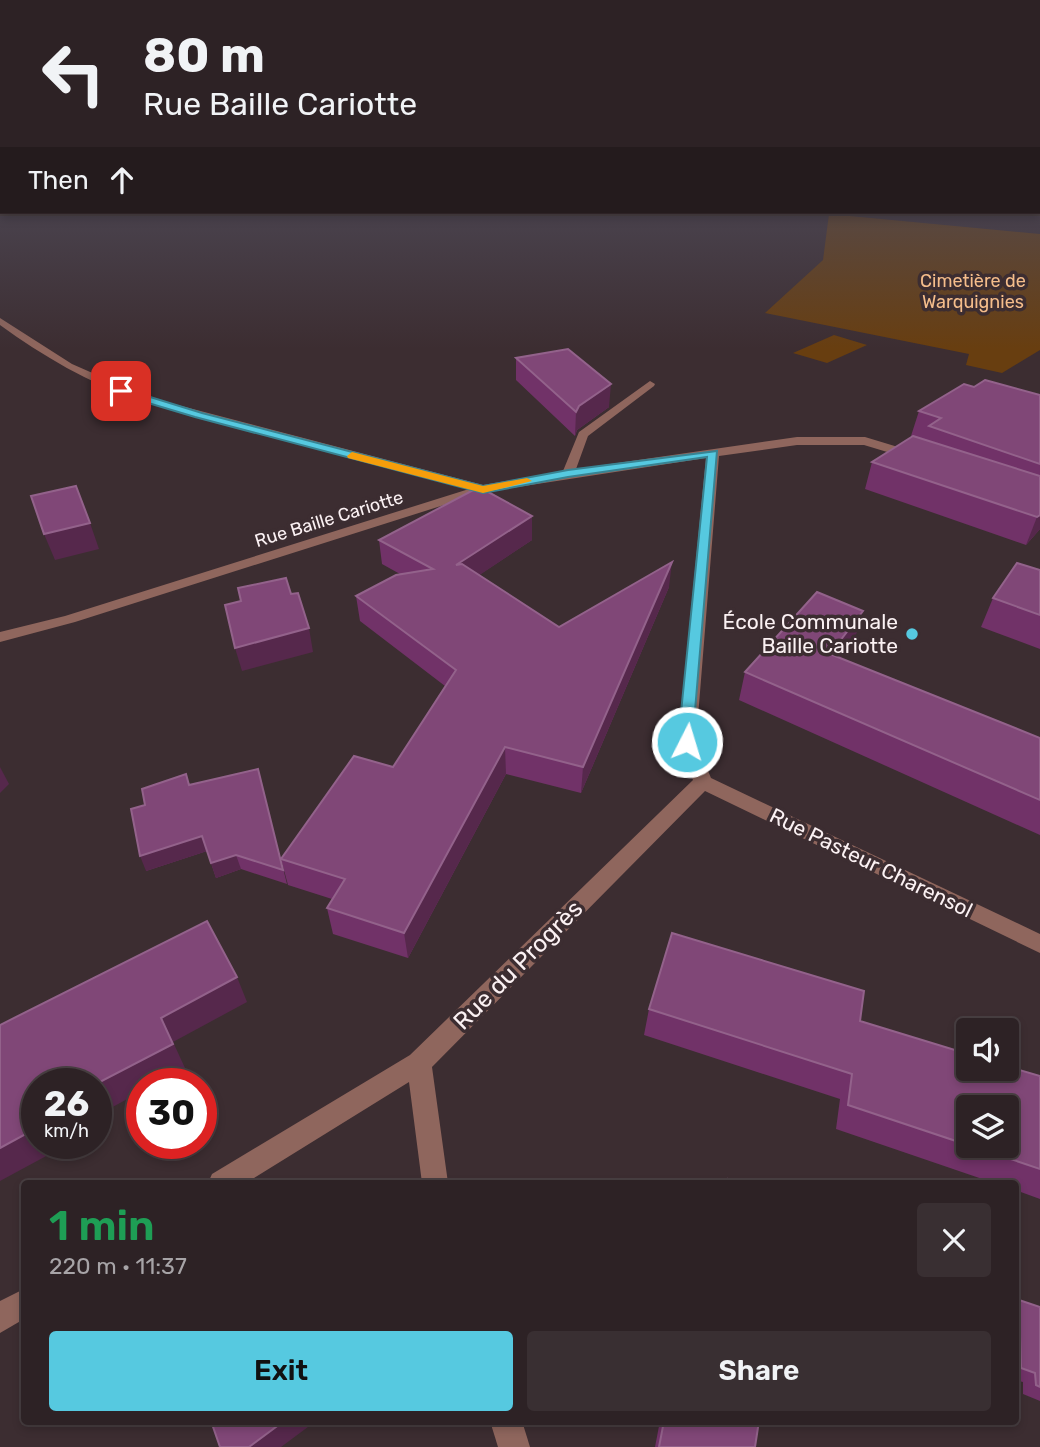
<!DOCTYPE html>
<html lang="en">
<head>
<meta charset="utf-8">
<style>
	body { margin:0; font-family:Rubik,sans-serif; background:#392f32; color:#f1f3f6; height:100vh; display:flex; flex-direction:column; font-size:26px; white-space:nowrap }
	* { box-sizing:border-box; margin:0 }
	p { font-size:23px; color:#a7a4a7 }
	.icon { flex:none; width:38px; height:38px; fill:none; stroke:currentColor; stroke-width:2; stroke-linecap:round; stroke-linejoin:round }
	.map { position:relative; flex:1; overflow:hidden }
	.sheet { position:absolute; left:21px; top:1180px; width:998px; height:245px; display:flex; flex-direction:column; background:#2d2225; border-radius:7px; box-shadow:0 4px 10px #0003,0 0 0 2px #483f42 }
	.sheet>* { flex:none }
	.top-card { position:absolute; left:0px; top:0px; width:1041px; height:214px; box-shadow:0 4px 10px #0003,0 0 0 2px #483f42; background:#2d2225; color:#f1f3f6; overflow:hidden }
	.fabs { position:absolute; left:956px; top:1018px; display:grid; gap:14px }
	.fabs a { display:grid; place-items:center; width:63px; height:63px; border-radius:7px; background:#2d2225; box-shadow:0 4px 10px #0003,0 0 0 2px #483f42; font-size:35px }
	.speed { position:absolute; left:21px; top:1068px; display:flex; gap:14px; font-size:35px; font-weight:700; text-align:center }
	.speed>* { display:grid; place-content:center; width:91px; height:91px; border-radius:50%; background:#2d2225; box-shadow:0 4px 10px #0003,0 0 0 2px #483f42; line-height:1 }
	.speed small { font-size:18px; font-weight:400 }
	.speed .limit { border:10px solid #d22; background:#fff; color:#111 }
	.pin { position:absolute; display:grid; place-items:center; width:60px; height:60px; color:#fff; margin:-30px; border-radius:14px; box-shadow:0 4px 10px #0006 }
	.me { position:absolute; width:77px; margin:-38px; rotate:5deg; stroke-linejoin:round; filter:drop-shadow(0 0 5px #0008) }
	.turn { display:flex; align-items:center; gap:24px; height:147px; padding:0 28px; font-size:32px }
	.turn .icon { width:91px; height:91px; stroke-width:2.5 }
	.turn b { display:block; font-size:49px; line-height:60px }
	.then { display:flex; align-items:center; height:66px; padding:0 28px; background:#0003; gap:14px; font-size:26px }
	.round { display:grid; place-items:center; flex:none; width:74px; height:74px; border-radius:7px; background:#392f32 }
	.headline { display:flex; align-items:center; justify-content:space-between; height:119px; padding:0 28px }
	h1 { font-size:42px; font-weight:600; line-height:52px; color:#1e9e55 }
	.action { display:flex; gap:14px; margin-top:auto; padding:14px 28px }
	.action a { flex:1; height:80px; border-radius:7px; background:#56c9e0; color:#111; font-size:28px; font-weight:600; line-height:80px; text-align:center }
	.action a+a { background:#392f32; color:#f1f3f6 }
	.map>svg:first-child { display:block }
	.green { fill:#683e10 }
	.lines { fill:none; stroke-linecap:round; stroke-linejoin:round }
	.minor { fill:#8f665d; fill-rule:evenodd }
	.wall { fill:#713268; fill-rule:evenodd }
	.shaded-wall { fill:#56284c }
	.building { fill:#804777; stroke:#93628b; stroke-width:2 }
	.route { fill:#56c9e0; stroke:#388392; stroke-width:2 }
	.slow { fill:#f59e0b }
	.poi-dot { fill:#56c9e0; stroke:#3c2d31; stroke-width:2.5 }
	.labels { text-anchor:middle; stroke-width:7; stroke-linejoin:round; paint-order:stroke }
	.far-park-label { font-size:18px; fill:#f5bd8b; stroke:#3c2d31 }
	.far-street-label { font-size:18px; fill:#fbf1f3; stroke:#3c2d31 }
	.poi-label { font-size:21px; fill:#fbf1f3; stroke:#3c2d31; text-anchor:end }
	.street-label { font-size:21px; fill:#fbf1f3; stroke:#3c2d31 }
	.near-street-label { font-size:24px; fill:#fbf1f3; stroke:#3c2d31 }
</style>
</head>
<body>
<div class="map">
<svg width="1040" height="1447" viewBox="0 0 1040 1447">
	<rect width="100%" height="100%" fill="#3c2d31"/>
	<!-- green -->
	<g class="green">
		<polygon points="829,214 1040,234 1040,350 1002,373 966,365 969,354 765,313 823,260"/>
		<polygon points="834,335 867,345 827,363 793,353"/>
	</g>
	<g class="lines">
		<!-- minor -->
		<g class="minor">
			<path d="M0,318L72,364L147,397L483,485L563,471L579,432L650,381L655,384L654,386L588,436L576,469L797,437H865L921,454V460L917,461L864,445H797L719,456L696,742L711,778L1040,934V953L705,791L432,1067L448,1183H422L409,1082L246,1183H208L212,1174L410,1055L693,780L678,742L706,458L485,492L75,622L0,642V632L65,616L469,489L139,401C88,382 44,357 0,325Z"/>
			<polygon points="24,1289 24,1319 0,1333 0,1301"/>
			<polygon points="490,1421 522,1421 530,1447 498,1447"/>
		</g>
	</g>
	<!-- wall -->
	<g class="wall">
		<polygon points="516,358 609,407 577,430 575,436 516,380"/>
		<polygon points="974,387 1040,395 1040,529 1026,545 865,489 872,462 913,436 911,436 919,411"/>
		<polygon points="532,516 532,540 479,575 559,627 669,587 581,793 506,774 408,958 333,934 327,908 332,899 288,885 281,859 393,767 445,686 360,621 356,596 400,574 382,564 379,540"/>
		<polygon points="1040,570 1040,649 981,627 993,598"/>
		<polygon points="855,638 840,658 1040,738 1040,835 739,700 745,672"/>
		<polygon points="258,769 287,884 241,869 216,878 207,851 146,871 145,805 189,785"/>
		<path d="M649,1009L860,1021L1040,1076V1199L1015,1190V1183H994L836,1129L840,1099L644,1035ZM968,1108L1006,1146H968Z"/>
		<polygon points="1019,1300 1040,1307 1040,1401 1023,1394 1023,1382 1015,1380 1015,1304"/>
		<polygon points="660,1421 759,1421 755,1447 655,1447"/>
	</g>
	<!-- shaded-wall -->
	<g class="shaded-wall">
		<polygon points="611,384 609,407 577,430 575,436 576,412 579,406"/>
		<polygon points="1040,515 1040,529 1026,545 1037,517"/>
		<polygon points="532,516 532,540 457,590 456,565"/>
		<polygon points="90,523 99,549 55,560 44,534"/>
		<polygon points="672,562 669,587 581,793 583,767"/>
		<polygon points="863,611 855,638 822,682 830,654"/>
		<polygon points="309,628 313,652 242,671 235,648"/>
		<polygon points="505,747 506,774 408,958 404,933"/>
		<polygon points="0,767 9,784 0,793"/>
		<polygon points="202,836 207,851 146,871 140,856"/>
		<polygon points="236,855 241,869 216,878 211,863"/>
		<polygon points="237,977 247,1002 173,1042 185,1068 156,1083 142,1083 142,1091 96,1116 96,1084 161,1018"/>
		<polygon points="37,1128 37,1143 59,1143 61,1148 0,1181 0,1148"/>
		<polygon points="284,1421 316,1421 281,1447 249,1447"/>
	</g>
	<!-- building -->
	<g class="building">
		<polygon points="568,349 611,384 579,406 576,412 516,358"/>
		<polygon points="985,380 1040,395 1040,464 929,426 941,418 919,411 964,384 974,387"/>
		<polygon points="913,436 1040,476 1040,515 1037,517 872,462"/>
		<polygon points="76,486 90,523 44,534 31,496"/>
		<polygon points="479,487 532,516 456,565 462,564 559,627 672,562 583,767 505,747 404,933 327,908 345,879 281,859 354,756 393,767 456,670 356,596 396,575 433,569 379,540"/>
		<polygon points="1017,563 1040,570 1040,615 993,598"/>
		<polygon points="286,578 291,594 298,593 309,628 235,648 225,605 241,601 238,588"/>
		<polygon points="817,592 863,611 830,654 1040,738 1040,800 745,672"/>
		<polygon points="258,769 283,870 236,855 211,863 202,836 140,856 131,809 145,805 142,789 186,774 189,785"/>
		<polygon points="207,921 237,977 161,1018 173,1044 96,1084 37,1083 37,1128 0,1148 0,1025"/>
		<polygon points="672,933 864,991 860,1021 968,1054 968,1069 1006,1069 1006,1066 1040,1076 1040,1169 972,1146 1006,1146 1006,1108 968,1108 968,1145 848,1105 852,1074 649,1009"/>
		<polygon points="728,1179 739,1183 727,1183"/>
		<polygon points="1019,1300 1040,1307 1040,1387 1036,1385 1035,1373 1021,1368"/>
		<polygon points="211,1421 284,1421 249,1447 220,1447"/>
		<polygon points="664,1421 759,1421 755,1447 659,1447"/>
	</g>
	<!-- sky -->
	<linearGradient id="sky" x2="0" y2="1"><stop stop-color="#21191b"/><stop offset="0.42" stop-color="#504c5a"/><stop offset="1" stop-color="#504c5a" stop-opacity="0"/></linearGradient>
	<rect width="1040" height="349" fill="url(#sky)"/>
	<!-- route -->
	<polygon class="route" points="121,388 202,413 483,486 568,470 717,451 692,746 687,748 678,742 707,457 568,477 483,493 195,417 118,394 118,389"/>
	<!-- slow -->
	<polygon class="slow" points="352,452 483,486 527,478 532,481 483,493 348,458 347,456"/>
	<!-- markers -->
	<circle class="poi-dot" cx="912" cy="634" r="7"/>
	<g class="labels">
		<!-- far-park labels -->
		<g class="far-park-label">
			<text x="973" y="287">Cimetière de<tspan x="973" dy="21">Warquignies</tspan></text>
		</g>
		<!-- far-street labels -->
		<g class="far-street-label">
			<text transform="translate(329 519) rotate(-17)" y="6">Rue Baille Cariotte</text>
		</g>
		<!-- poi labels -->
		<g class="poi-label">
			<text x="898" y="629">École Communale<tspan x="898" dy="24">Baille Cariotte</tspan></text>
		</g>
		<!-- street labels -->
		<g class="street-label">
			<text transform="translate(871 863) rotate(26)" y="7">Rue Pasteur Charensol</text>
		</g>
		<!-- near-street labels -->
		<g class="near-street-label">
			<text transform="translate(518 965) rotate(-45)" y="8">Rue du Progrès</text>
		</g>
	</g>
</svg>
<div class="fabs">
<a><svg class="icon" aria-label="sound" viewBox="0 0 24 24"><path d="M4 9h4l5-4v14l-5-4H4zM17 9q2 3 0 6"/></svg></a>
<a><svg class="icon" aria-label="layers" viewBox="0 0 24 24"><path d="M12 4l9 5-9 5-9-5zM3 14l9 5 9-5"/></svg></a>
</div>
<div class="speed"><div>26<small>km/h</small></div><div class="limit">30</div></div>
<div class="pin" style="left:121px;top:391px;background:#d93025"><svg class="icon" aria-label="arrive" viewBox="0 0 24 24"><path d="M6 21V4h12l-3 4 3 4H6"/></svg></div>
<svg class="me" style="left:687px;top:742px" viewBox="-20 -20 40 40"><circle r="17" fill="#56c9e0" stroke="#fff" stroke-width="3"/><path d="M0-11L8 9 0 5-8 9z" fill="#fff"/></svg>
<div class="top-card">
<div class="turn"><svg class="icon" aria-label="left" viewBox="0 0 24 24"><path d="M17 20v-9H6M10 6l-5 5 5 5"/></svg><div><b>80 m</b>Rue Baille Cariotte</div></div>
<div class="then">Then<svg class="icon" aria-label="ahead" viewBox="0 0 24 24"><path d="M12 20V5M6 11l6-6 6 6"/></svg></div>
</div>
<section class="sheet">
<div class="headline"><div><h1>1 min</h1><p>220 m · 11:37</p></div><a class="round"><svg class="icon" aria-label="close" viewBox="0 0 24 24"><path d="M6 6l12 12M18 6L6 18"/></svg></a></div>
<div class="action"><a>Exit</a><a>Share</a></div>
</section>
</div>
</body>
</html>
